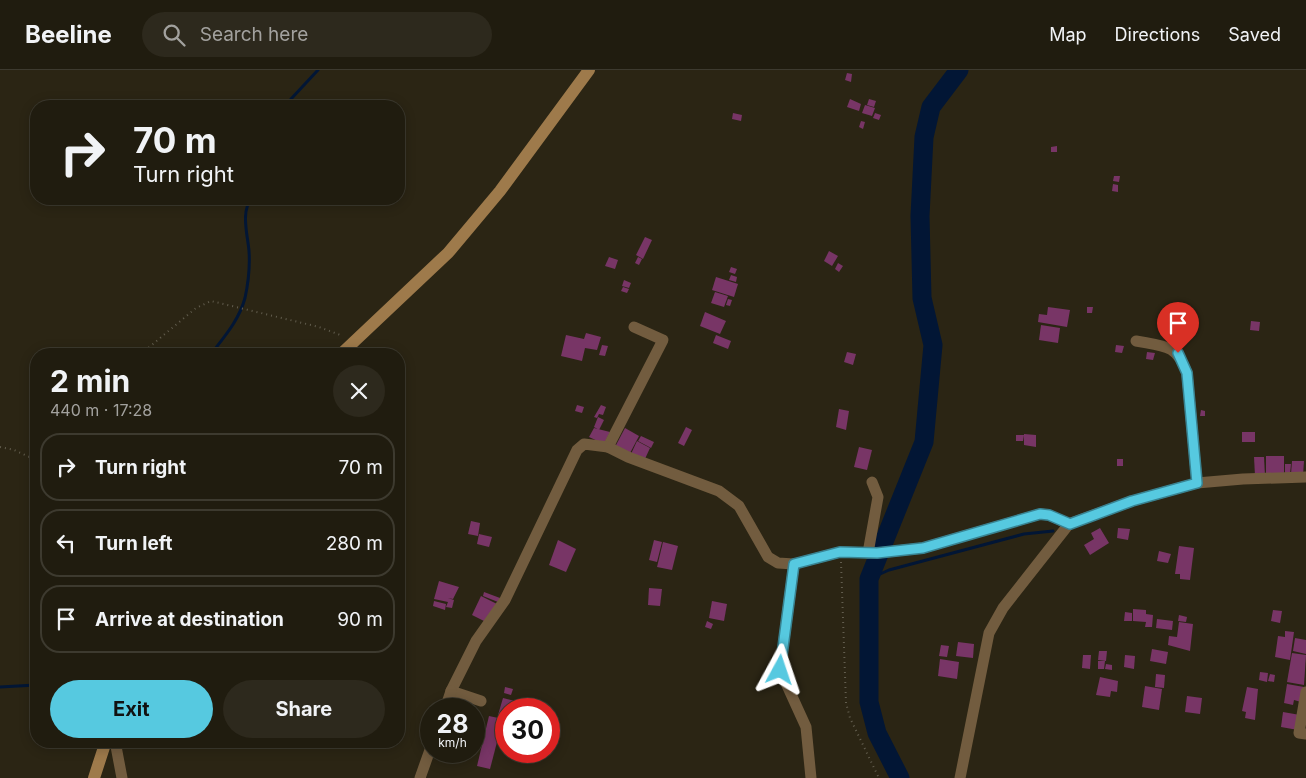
<!DOCTYPE html>
<html lang="en">
<head>
<meta charset="utf-8">
<style>
	body { margin:0; font-family:Inter,sans-serif; background:#2d291d; color:#f1f3f6; height:100vh; display:flex; flex-direction:column; font-size:19px; white-space:nowrap }
	* { box-sizing:border-box; margin:0 }
	p { font-size:16px; color:#a2a19e }
	.icon { flex:none; width:28px; height:28px; fill:none; stroke:currentColor; stroke-width:2; stroke-linecap:round; stroke-linejoin:round }
	.map { position:relative; flex:1; overflow:hidden }
	.sheet { position:absolute; left:30px; top:278px; width:375px; height:400px; display:flex; flex-direction:column; background:#201c0f; border-radius:20px; box-shadow:0 2px 12px #0003,0 0 0 1px #3d3a2f }
	.sheet>* { flex:none }
	.top-card { position:absolute; left:30px; top:30px; width:375px; height:105px; border-radius:20px; box-shadow:0 2px 12px #0003,0 0 0 1px #3d3a2f; background:#201c0f; color:#f1f3f6; overflow:hidden }
	.speed { position:absolute; left:420px; top:628px; display:flex; gap:10px; font-size:25px; font-weight:700; text-align:center }
	.speed>* { display:grid; place-content:center; width:65px; height:65px; border-radius:50%; background:#201c0f; box-shadow:0 2px 12px #0003,0 0 0 1px #3d3a2f; line-height:1 }
	.speed small { font-size:12px; font-weight:400 }
	.speed .limit { border:8px solid #d22; background:#fff; color:#111 }
	.pin { position:absolute; display:grid; place-items:center; width:42px; height:42px; color:#fff; margin:-51px -21px; border-radius:50% 50% 50% 0; rotate:-45deg; box-shadow:0 0 5px #0007 }
	.pin .icon { rotate:45deg }
	.me { position:absolute; width:55px; margin:-28px; rotate:5deg; stroke-linejoin:round; filter:drop-shadow(0 0 4px #0008) }
	.turn { display:flex; align-items:center; gap:18px; height:105px; padding:0 20px; font-size:22px }
	.turn .icon { width:65px; height:65px; stroke-width:2.5 }
	.turn b { display:block; font-size:35px; line-height:42px }
	.round { display:grid; place-items:center; flex:none; width:52px; height:52px; border-radius:26px; background:#2d291d }
	.overview { display:flex; align-items:center; justify-content:space-between; height:85px; padding:0 20px }
	h1 { font-size:30px; font-weight:700; line-height:38px }
	.action { display:flex; gap:10px; margin-top:auto; padding:10px 20px }
	.action a { flex:1; height:58px; border-radius:30px; background:#56c9e0; color:#111; font-size:20px; font-weight:700; line-height:58px; text-align:center }
	.action a+a { background:#2d291d; color:#f1f3f6 }
	ul { padding:0; list-style:none }
	li { display:flex; align-items:center; gap:15px; height:68px; margin:0 10px 8px; padding:0 10px; border:2px solid #3d3a2f; border-radius:20px }
	li div { flex:1 }
	li b { display:block; font-size:19px }
	li em { font-style:normal }
	header { display:flex; align-items:center; gap:30px; box-sizing:border-box; height:70px; padding:0 25px; background:#201c0f; border-bottom:1px solid #3d3a2f }
	header strong { font-size:24px }
	nav { display:flex; gap:28px; margin-inline-start:auto; font-size:18px }
	.search { width:350px; height:45px; background:#2d291d; display:flex; align-items:center; gap:12px; box-sizing:border-box; padding:0 18px; border-radius:28px; color:#a2a19e; font-size:19px }
	.map>svg:first-child { display:block }
	.lines { fill:none; stroke-linecap:round; stroke-linejoin:round }
	.stream { stroke:#021635; stroke-width:3 }
	.river { stroke:#021635; stroke-width:19 }
	.building { fill:#783566 }
	.path { stroke:#625d4e; stroke-width:2; stroke-dasharray:1 4; stroke-linecap:butt }
	.street { stroke:#725c3f; stroke-width:11 }
	.secondary { stroke:#9e7a4b; stroke-width:12 }
	.route-casing { stroke:#388392; stroke-width:12 }
	.route { stroke:#56c9e0; stroke-width:9 }
</style>
</head>
<body>
<header>
<strong>Beeline</strong>
<div class="search"><svg class="icon" aria-label="search" viewBox="0 0 24 24"><circle cx="10" cy="10" r="6"/><path d="M15 15l6 6"/></svg>Search here</div>
<nav><a>Map</a><a>Directions</a><a>Saved</a></nav>
</header>
<div class="map">
<svg width="1306" height="708" viewBox="0 0 1306 708">
	<rect width="100%" height="100%" fill="#2b2514"/>
	<g class="lines">
		<!-- stream -->
		<g class="stream">
			<polyline points="289,36 291,29 318,0"/>
			<path d="M211,284C225,266 239,250 245,228C248,214 250,195 249,181C248,167 240,140 252,129"/>
			<polyline points="869,509 889,500 1024,464 1053,461"/>
			<polyline points="0,617 36,615"/>
		</g>
		<!-- river -->
		<polyline class="river" points="900,708 877,663 869,632 869,509 924,372 933,275 922,228 920,146 924,67 931,37 959,0"/>
	</g>
	<!-- building -->
	<g class="building">
		<polygon points="847,3 852,4 851,12 845,10"/>
		<polygon points="850,29 861,34 859,41 847,37"/>
		<polygon points="869,29 876,31 874,37 867,35"/>
		<polygon points="865,35 875,38 872,46 862,43"/>
		<polygon points="733,43 742,45 741,51 732,49"/>
		<polygon points="875,43 881,45 879,50 873,48"/>
		<polygon points="861,51 865,52 863,59 859,57"/>
		<polygon points="1057,76 1057,82 1051,82 1051,77"/>
		<polygon points="1114,106 1120,106 1119,112 1113,111"/>
		<polygon points="1113,114 1118,115 1118,122 1112,121"/>
		<polygon points="645,167 652,170 643,189 636,185"/>
		<polygon points="829,181 838,186 832,196 824,191"/>
		<polygon points="609,187 618,190 615,199 605,196"/>
		<polygon points="638,187 642,189 639,195 635,193"/>
		<polygon points="838,193 843,196 839,202 835,199"/>
		<polygon points="731,197 737,199 735,204 729,202"/>
		<polygon points="731,205 737,207 736,212 729,210"/>
		<polygon points="716,207 738,214 734,227 712,220"/>
		<polygon points="624,210 631,213 629,218 622,216"/>
		<polygon points="623,217 629,219 627,223 621,221"/>
		<polygon points="715,222 728,226 724,237 711,233"/>
		<polygon points="728,229 732,230 730,236 726,235"/>
		<polygon points="1048,237 1070,240 1067,257 1038,252 1039,244 1047,245"/>
		<polygon points="1087,237 1093,237 1092,243 1087,243"/>
		<polygon points="705,242 726,251 720,264 700,256"/>
		<polygon points="1251,251 1260,252 1259,261 1250,260"/>
		<polygon points="1041,255 1060,258 1058,273 1039,270"/>
		<polygon points="586,263 601,267 597,280 585,278 582,291 561,286 566,265 584,269"/>
		<polygon points="716,265 731,271 728,279 713,273"/>
		<polygon points="602,275 608,276 605,286 599,285"/>
		<polygon points="1116,275 1124,276 1122,283 1115,282"/>
		<polygon points="847,282 856,284 853,295 844,292"/>
		<polygon points="1147,282 1155,283 1153,290 1146,289"/>
		<polygon points="577,335 584,337 582,343 575,341"/>
		<polygon points="601,335 606,337 603,345 599,344 597,348 594,347"/>
		<polygon points="839,339 849,341 846,360 836,357"/>
		<polygon points="1201,340 1205,341 1205,346 1200,346"/>
		<polygon points="598,347 604,350 599,360 594,357"/>
		<polygon points="686,357 692,360 684,376 678,373"/>
		<polygon points="594,358 610,362 604,374 589,367"/>
		<polygon points="625,358 639,366 629,385 615,377"/>
		<rect x="1242" y="362" width="13" height="10"/>
		<polygon points="1024,364 1036,365 1036,377 1024,375"/>
		<polygon points="1016,365 1024,365 1023,371 1016,371"/>
		<polygon points="641,366 654,372 651,378 638,371"/>
		<polygon points="637,371 650,378 644,391 631,384"/>
		<polygon points="859,377 872,380 867,400 854,397"/>
		<rect x="1266" y="386" width="18" height="19"/>
		<polygon points="1254,387 1264,387 1265,406 1255,406"/>
		<rect x="1117" y="389" width="6" height="7"/>
		<polygon points="1292,391 1304,391 1303,405 1291,404"/>
		<polygon points="1285,394 1291,394 1290,404 1285,404"/>
		<polygon points="471,451 480,453 478,466 468,464"/>
		<polygon points="1100,458 1109,473 1090,485 1084,475 1094,469 1091,463"/>
		<polygon points="1118,458 1130,459 1128,470 1117,468"/>
		<polygon points="479,464 492,467 489,477 477,474"/>
		<polygon points="558,470 576,479 566,502 549,495"/>
		<polygon points="654,470 662,472 657,492 649,490"/>
		<polygon points="663,472 678,476 672,500 657,497"/>
		<polygon points="1179,476 1194,478 1190,510 1180,509 1180,504 1175,504"/>
		<polygon points="1159,481 1171,484 1168,493 1157,491"/>
		<polygon points="439,511 459,517 453,529 448,528 454,530 452,538 446,537 448,532 434,529"/>
		<polygon points="649,518 662,519 660,536 648,535"/>
		<polygon points="484,522 500,528 498,532 483,526"/>
		<polygon points="481,526 497,534 488,553 472,545"/>
		<polygon points="434,531 446,534 445,540 433,536"/>
		<polygon points="712,531 727,534 724,551 709,548"/>
		<polygon points="1133,539 1146,540 1146,544 1153,545 1152,557 1145,557 1146,552 1133,551"/>
		<polygon points="1273,540 1282,541 1280,553 1271,551"/>
		<polygon points="1125,542 1132,543 1132,551 1124,551"/>
		<polygon points="1179,545 1187,547 1186,552 1178,551"/>
		<polygon points="1157,549 1173,551 1172,560 1156,558"/>
		<polygon points="707,551 713,554 711,559 705,557"/>
		<polygon points="1179,552 1193,554 1190,581 1168,575 1169,566 1177,567"/>
		<polygon points="1285,561 1294,562 1290,590 1275,587 1278,566 1285,567"/>
		<polygon points="1295,568 1306,570 1306,584 1293,581"/>
		<polygon points="958,572 974,574 973,588 956,586"/>
		<polygon points="941,575 949,576 947,587 939,586"/>
		<polygon points="1152,579 1168,582 1166,594 1150,591"/>
		<polygon points="1099,581 1107,581 1106,591 1098,590"/>
		<polygon points="1292,583 1306,585 1304,615 1287,612"/>
		<polygon points="1083,585 1091,585 1090,599 1082,598"/>
		<polygon points="1125,585 1135,586 1134,599 1124,597"/>
		<polygon points="940,589 959,592 957,609 938,606"/>
		<polygon points="1098,591 1105,591 1104,599 1098,599"/>
		<polygon points="1106,594 1112,595 1112,600 1105,599"/>
		<polygon points="1260,602 1268,603 1267,612 1259,610"/>
		<polygon points="1156,604 1165,605 1164,618 1155,617"/>
		<polygon points="1270,604 1275,605 1274,612 1268,611"/>
		<polygon points="1100,607 1118,611 1117,622 1111,621 1110,627 1096,625"/>
		<polygon points="1287,614 1304,617 1301,632 1294,630 1293,635 1284,633"/>
		<polygon points="1145,616 1162,619 1159,640 1142,637"/>
		<polygon points="505,617 513,619 511,625 504,623"/>
		<polygon points="1247,617 1258,619 1255,650 1245,648 1246,642 1242,641"/>
		<polygon points="1187,626 1202,628 1200,644 1185,642"/>
		<polygon points="503,628 515,631 513,639 506,639 506,647 498,645"/>
		<polygon points="1283,642 1300,645 1298,660 1281,657"/>
		<polygon points="489,646 503,649 490,699 477,696"/>
		<polygon points="506,651 506,667 502,665"/>
	</g>
	<g class="lines">
		<!-- path -->
		<g class="path">
			<polyline points="141,284 196,238 211,231 319,257 343,266"/>
			<polyline points="0,377 14,380 36,390"/>
			<polyline points="841,492 846,633 850,648 879,708"/>
		</g>
		<!-- street -->
		<g class="street">
			<path d="M1136,271C1163,276 1177,274 1187,303L1197,413"/>
			<polyline points="608,377 663,270 634,257"/>
			<polyline points="868,483 878,427 872,412"/>
			<polyline points="794,494 780,600 806,657 811,708"/>
			<polyline points="1306,622 1299,663 1306,664"/>
			<polyline points="481,631 451,621 476,571 505,530 577,380 584,374 608,377 628,387 719,421 739,436 768,487 778,493 794,494 840,482 877,483 923,478 1040,444 1049,445 1069,454"/>
			<polyline points="445,639 451,621"/>
			<polyline points="115,671 122,708"/>
			<polyline points="420,708 431,677"/>
			<polyline points="960,708 989,563 1003,538 1069,454 1132,431 1197,413 1243,409 1306,407"/>
		</g>
		<!-- secondary -->
		<g class="secondary">
			<polyline points="341,284 448,183 500,121 589,0"/>
			<polyline points="94,708 106,671"/>
		</g>
	</g>
	<g class="lines">
		<defs>
			<polyline id="route" points="780,600 794,494 840,482 877,483 923,478 1040,444 1049,445 1070,454 1132,431 1197,413 1187,303 1178,283"/>
		</defs>
		<!-- route casing -->
		<use href="#route" class="route-casing"/>
		<!-- route -->
		<use href="#route" class="route"/>
	</g>
</svg>
<div class="speed"><div>28<small>km/h</small></div><div class="limit">30</div></div>
<div class="pin" style="left:1178px;top:283px;background:#d93025"><svg class="icon" aria-label="arrive" viewBox="0 0 24 24"><path d="M6 21V4h12l-3 4 3 4H6"/></svg></div>
<svg class="me" style="left:780px;top:600px" viewBox="-20 -20 40 40"><path d="M0-17L14 15 0 8-14 15z" fill="#56c9e0" stroke="#fff" stroke-width="4"/></svg>
<div class="top-card">
<div class="turn"><svg class="icon" aria-label="right" viewBox="0 0 24 24"><path d="M7 20v-9h11M14 6l5 5-5 5"/></svg><div><b>70 m</b>Turn right</div></div>
</div>
<section class="sheet">
<div class="overview"><div><h1>2 min</h1><p>440 m · 17:28</p></div><a class="round"><svg class="icon" aria-label="close" viewBox="0 0 24 24"><path d="M6 6l12 12M18 6L6 18"/></svg></a></div>
<ul>
<li><svg class="icon" aria-label="right" viewBox="0 0 24 24"><path d="M7 20v-9h11M14 6l5 5-5 5"/></svg><div><b>Turn right</b></div><em>70 m</em></li>
<li><svg class="icon" aria-label="left" viewBox="0 0 24 24"><path d="M17 20v-9H6M10 6l-5 5 5 5"/></svg><div><b>Turn left</b></div><em>280 m</em></li>
<li><svg class="icon" aria-label="arrive" viewBox="0 0 24 24"><path d="M6 21V4h12l-3 4 3 4H6"/></svg><div><b>Arrive at destination</b></div><em>90 m</em></li>
</ul>
<div class="action"><a>Exit</a><a>Share</a></div>
</section>
</div>
</body>
</html>
